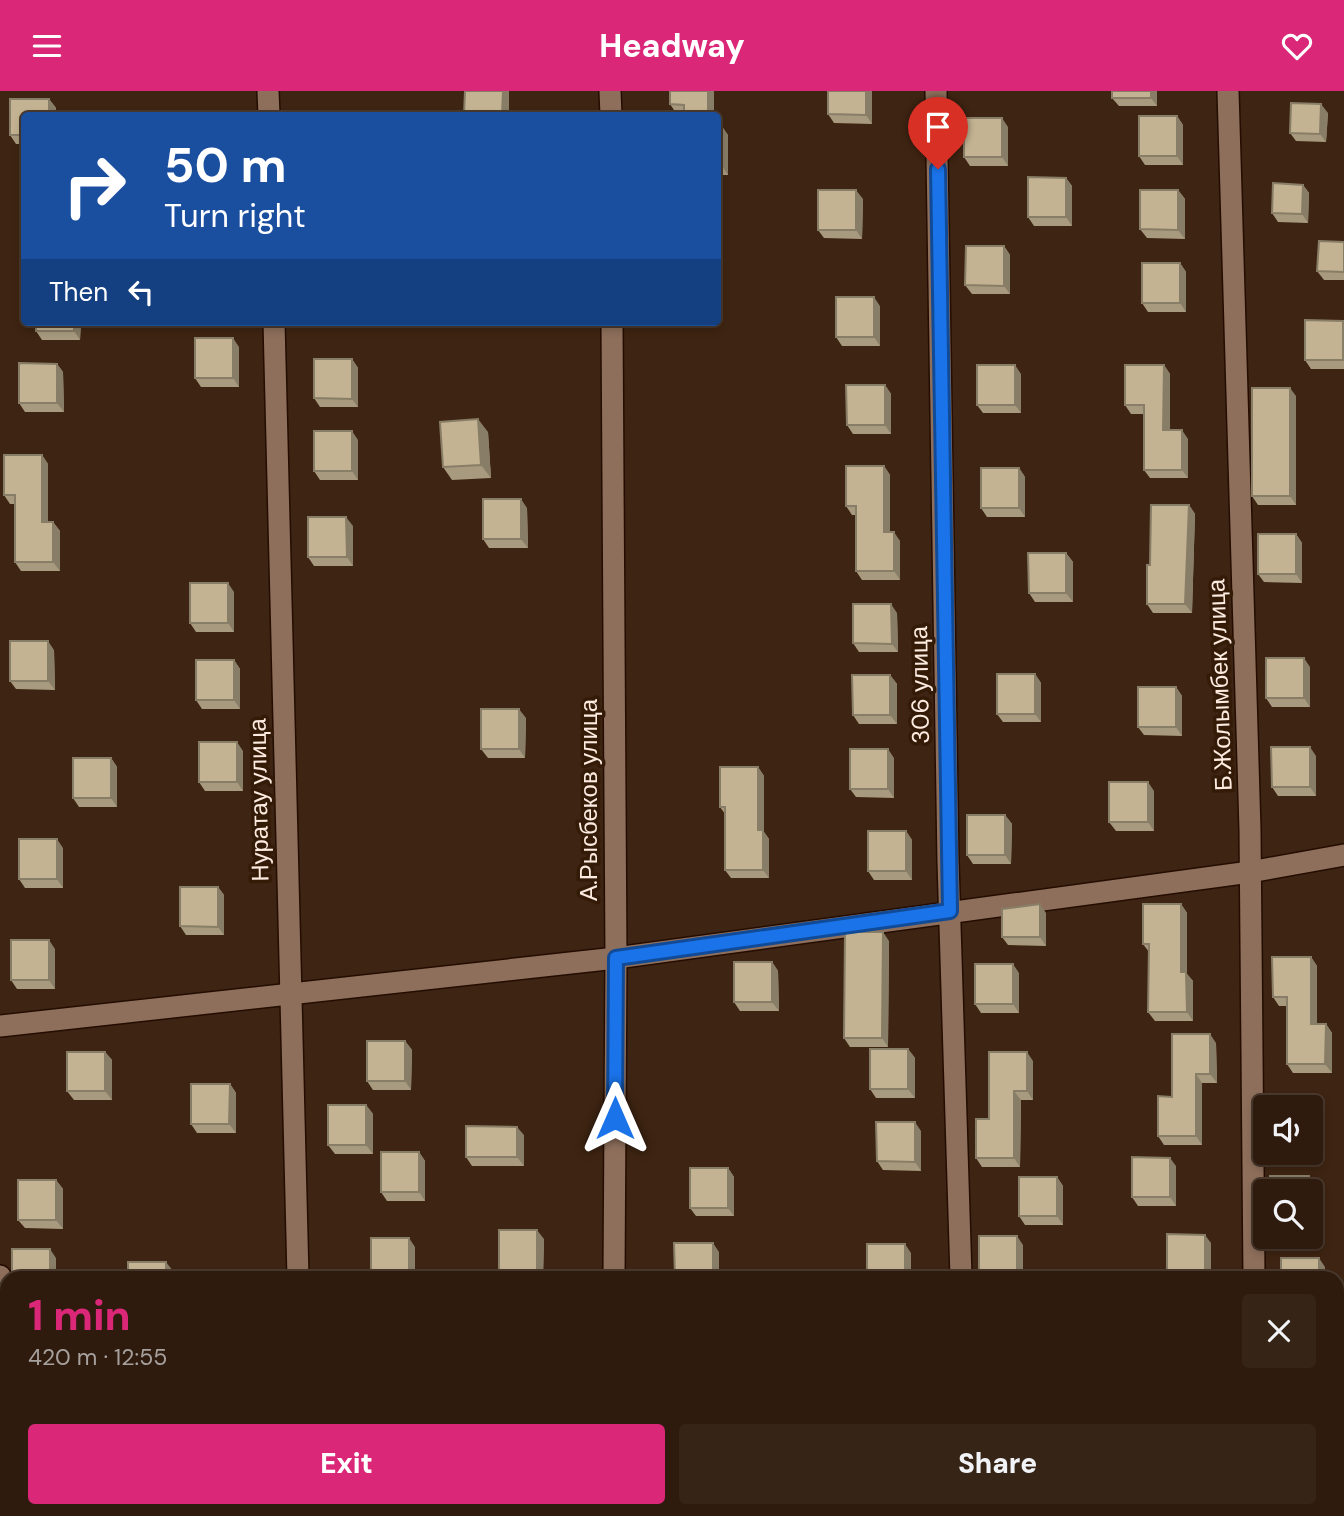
<!DOCTYPE html>
<html lang="en">
<head>
<meta charset="utf-8">
<style>
	body { margin:0; font-family:"DM Sans",sans-serif; background:#362417; color:#f1f3f6; height:100vh; display:flex; flex-direction:column; font-size:26px; white-space:nowrap }
	* { box-sizing:border-box; margin:0 }
	p { font-size:23px; color:#a7a19e }
	.icon { flex:none; width:38px; height:38px; fill:none; stroke:currentColor; stroke-width:2; stroke-linecap:round; stroke-linejoin:round }
	.map { position:relative; flex:1; overflow:hidden }
	.drawer { position:absolute; left:0px; top:1180px; width:1344px; height:247px; display:flex; flex-direction:column; background:#2e1b0e; border-radius:21px 21px 0 0; box-shadow:0 4px 10px #0003,0 0 0 2px #49392e }
	.drawer>* { flex:none }
	.guide { position:absolute; left:21px; top:21px; width:700px; height:214px; border-radius:7px; box-shadow:0 4px 10px #0003,0 0 0 2px #49392e; background:#1a4fa0; color:#fff; overflow:hidden }
	.fabs { position:absolute; left:1253px; top:1004px; display:grid; gap:14px }
	.fabs a { display:grid; place-items:center; width:70px; height:70px; border-radius:7px; background:#2e1b0e; box-shadow:0 4px 10px #0003,0 0 0 2px #49392e; font-size:35px }
	.pin { position:absolute; display:grid; place-items:center; width:60px; height:60px; color:#fff; margin:-72px -30px; border-radius:50% 50% 50% 0; rotate:-45deg; box-shadow:0 0 7px #0007 }
	.pin .icon { rotate:45deg }
	.me { position:absolute; width:77px; margin:-38px; rotate:0deg; stroke-linejoin:round; filter:drop-shadow(0 0 5px #0008) }
	.turn { display:flex; align-items:center; gap:24px; height:147px; padding:0 28px; font-size:32px }
	.turn .icon { width:91px; height:91px; stroke-width:2.5 }
	.turn b { display:block; font-size:49px; line-height:60px }
	.then { display:flex; align-items:center; height:66px; padding:0 28px; background:#0003; gap:14px; font-size:26px }
	.round { display:grid; place-items:center; flex:none; width:74px; height:74px; border-radius:7px; background:#362417 }
	.overview { display:flex; align-items:center; justify-content:space-between; height:119px; padding:0 28px }
	h1 { font-size:42px; font-weight:800; line-height:52px; color:#db2777 }
	.cta { display:flex; gap:14px; margin-top:auto; padding:14px 28px }
	.cta a { flex:1; height:80px; border-radius:7px; background:#db2777; color:#fff; font-size:28px; font-weight:800; line-height:80px; text-align:center }
	.cta a+a { background:#362417; color:#f1f3f6 }
	header { display:flex; justify-content:space-between; align-items:center; height:91px; padding:0 28px; background:#db2777; color:#fff; font-size:32px; font-weight:800 }
	.map>svg:first-child { display:block }
	.lines { fill:none; stroke-linecap:round; stroke-linejoin:round }
	.street-casing { stroke:#240d00; stroke-width:24 }
	.street { stroke:#8e6f5b; stroke-width:21 }
	.wall { fill:#a89a7e }
	.shaded-wall { fill:#887d66 }
	.building { fill:#c3b392; stroke:#887d66; stroke-width:2 }
	.route-casing { stroke:#114b97; stroke-width:18 }
	.route { stroke:#1a73e8; stroke-width:12 }
	.labels { text-anchor:middle; stroke-width:7; stroke-linejoin:round; paint-order:stroke }
	.street-label { font-size:24px; fill:#fdebe0; stroke:#341b08 }
</style>
</head>
<body>
<header><svg class="icon" aria-label="menu" viewBox="0 0 24 24"><path d="M4 6h16M4 12h16M4 18h16"/></svg>Headway<svg class="icon" aria-label="heart" viewBox="0 0 24 24"><path d="M12 20l-8-8c-3-5 5-10 8-4 3-6 11-1 8 4z"/></svg></header>
<div class="map">
<svg width="1344" height="1425" viewBox="0 0 1344 1425">
	<rect width="100%" height="100%" fill="#3e2412"/>
	<g class="lines">
		<defs>
			<g id="street">
				<polyline points="268,0 269,24"/>
				<polyline points="610,0 611,24"/>
				<polyline points="936,0 948,771 961,1186"/>
				<polyline points="1228,0 1250,739 1254,1186"/>
				<polyline points="274,231 298,1186"/>
				<polyline points="612,231 616,867 614,1186"/>
				<polyline points="0,935 616,867 1250,781 1344,764"/>
				<polyline points="0,1185 7,1350"/>
				<polyline points="10,1419 10,1425"/>
				<polyline points="306,1419 306,1425"/>
				<polyline points="968,1419 968,1425"/>
				<polyline points="1255,1419 1255,1425"/>
				<polyline points="613,1425 613,1419"/>
			</g>
		</defs>
		<!-- street casing -->
		<use href="#street" class="street-casing"/>
		<!-- street -->
		<use href="#street" class="street"/>
	</g>
	<!-- wall -->
	<g class="wall">
		<polygon points="670,0 714,0 714,24 676,22 670,13"/>
		<polygon points="828,0 872,0 872,33 834,32 828,23"/>
		<polygon points="1112,0 1157,0 1157,15 1119,15 1112,7"/>
		<polygon points="10,8 49,8 56,17 56,24 24,24 24,53 16,53 10,44"/>
		<polygon points="1328,22 1326,51 1296,50 1290,42"/>
		<polygon points="1177,25 1183,34 1183,74 1145,74 1139,65"/>
		<polygon points="718,35 728,44 728,84 718,84"/>
		<polygon points="1008,36 1008,75 970,75 964,66"/>
		<polygon points="1066,87 1072,95 1072,135 1034,135 1028,126"/>
		<polygon points="1303,94 1309,102 1308,132 1278,131 1272,122"/>
		<polygon points="1178,99 1185,108 1185,148 1147,147 1140,138"/>
		<polygon points="863,108 862,148 824,147 818,139"/>
		<polygon points="1344,151 1344,189 1324,189 1317,180"/>
		<polygon points="1004,155 1010,164 1010,203 972,203 965,194"/>
		<polygon points="1180,172 1186,181 1186,221 1148,221 1142,212"/>
		<polygon points="880,215 880,255 842,255 836,246"/>
		<polygon points="1343,230 1344,231 1344,278 1311,278 1305,269"/>
		<polygon points="81,231 80,249 42,249 36,240"/>
		<polygon points="239,256 239,296 201,296 195,287"/>
		<polygon points="352,268 358,277 358,316 320,316 314,307"/>
		<polygon points="57,273 63,281 64,321 25,321 19,312"/>
		<polygon points="1164,274 1170,283 1170,339 1188,348 1188,387 1150,387 1144,379 1144,323 1131,323 1125,314"/>
		<polygon points="1021,283 1021,322 983,322 977,314"/>
		<polygon points="885,294 891,303 891,343 853,343 847,334"/>
		<polygon points="1296,305 1296,414 1258,414 1252,405"/>
		<polygon points="488,341 491,387 452,389 443,376"/>
		<polygon points="358,349 358,389 320,389 314,380"/>
		<polygon points="42,364 48,373 48,431 53,431 60,440 60,480 21,480 15,471 15,413 10,413 4,404"/>
		<polygon points="884,375 890,384 890,441 900,450 900,489 862,489 856,480 856,424 852,424 846,415"/>
		<polygon points="1019,377 1025,386 1025,426 987,426 981,417"/>
		<polygon points="1189,414 1195,423 1192,522 1153,522 1147,513 1150,474"/>
		<polygon points="527,417 528,457 489,457 483,448"/>
		<polygon points="353,435 353,475 314,475 308,466"/>
		<polygon points="1296,443 1302,452 1302,492 1264,491 1258,483"/>
		<polygon points="1066,462 1073,471 1073,511 1035,511 1029,502"/>
		<polygon points="234,501 234,541 196,541 190,532"/>
		<polygon points="897,522 898,561 859,561 853,552"/>
		<polygon points="54,559 55,599 16,598 10,590"/>
		<polygon points="234,569 240,578 240,618 202,618 196,609"/>
		<polygon points="1310,576 1310,616 1272,616 1266,607"/>
		<polygon points="1035,583 1041,592 1041,631 1003,631 997,623"/>
		<polygon points="890,584 897,593 897,633 859,633 853,624"/>
		<polygon points="1176,596 1182,605 1182,645 1144,644 1138,636"/>
		<polygon points="526,627 525,667 488,667 481,658"/>
		<polygon points="243,660 243,700 205,700 199,691"/>
		<polygon points="1316,665 1316,705 1278,705 1272,696"/>
		<polygon points="111,667 117,676 117,716 79,716 73,707"/>
		<polygon points="894,667 894,707 856,706 850,698"/>
		<polygon points="758,676 764,685 764,741 769,748 769,787 731,787 725,779 725,723 720,716"/>
		<polygon points="1154,700 1154,740 1116,740 1109,731"/>
		<polygon points="1005,724 1012,733 1011,773 973,773 967,764"/>
		<polygon points="906,740 912,749 912,789 874,789 868,780"/>
		<polygon points="63,757 63,797 25,797 19,788"/>
		<polygon points="218,796 224,804 224,844 186,844 180,835"/>
		<polygon points="1181,813 1187,822 1187,883 1193,890 1193,930 1155,930 1148,921 1149,861 1143,853"/>
		<polygon points="1046,822 1046,855 1008,854 1002,846"/>
		<polygon points="889,850 888,956 850,956 844,947"/>
		<polygon points="55,858 55,898 17,898 11,889"/>
		<polygon points="1311,866 1317,875 1317,933 1326,933 1332,942 1332,982 1293,982 1287,973 1287,915 1279,915 1273,906"/>
		<polygon points="772,871 778,880 779,920 740,920 734,911"/>
		<polygon points="1019,882 1019,922 981,922 975,913"/>
		<polygon points="405,950 412,959 411,999 373,999 367,990"/>
		<polygon points="1216,952 1217,992 1202,992 1202,1054 1164,1054 1158,1045 1172,1006"/>
		<polygon points="908,958 915,967 915,1007 876,1007 870,998"/>
		<polygon points="105,961 112,969 112,1009 74,1009 67,1000"/>
		<polygon points="1033,970 1033,1009 1021,1009 1020,1076 982,1076 976,1067 989,1028"/>
		<polygon points="230,993 236,1002 236,1042 197,1042 191,1033"/>
		<polygon points="366,1014 373,1023 373,1063 335,1063 328,1054"/>
		<polygon points="1311,1017 1321,1020 1321,1060 1311,1060"/>
		<polygon points="921,1040 921,1080 883,1079 877,1070"/>
		<polygon points="524,1044 524,1075 472,1075 466,1066"/>
		<polygon points="419,1061 425,1070 425,1110 387,1110 381,1101"/>
		<polygon points="1176,1075 1176,1115 1138,1115 1132,1106"/>
		<polygon points="728,1077 734,1086 734,1125 696,1125 690,1117"/>
		<polygon points="1057,1086 1063,1095 1063,1134 1025,1134 1019,1125"/>
		<polygon points="56,1089 63,1098 63,1138 25,1137 18,1129"/>
		<polygon points="544,1148 543,1186 505,1186 499,1179"/>
		<polygon points="1211,1152 1211,1186 1169,1186 1167,1183"/>
		<polygon points="1023,1154 1023,1186 981,1186 979,1185"/>
		<polygon points="1337,1236 1344,1236 1344,1285 1339,1285 1337,1282"/>
		<polygon points="330,1419 371,1419 371,1425 349,1425 349,1422 332,1422"/>
		<polygon points="991,1419 1035,1419 1035,1425 992,1425"/>
	</g>
	<!-- shaded-wall -->
	<g class="shaded-wall">
		<polygon points="503,0 509,0 509,24 502,24"/>
		<rect x="708" y="0" width="6" height="24"/>
		<polygon points="866,0 872,0 872,33 866,24"/>
		<polygon points="1151,0 1157,0 1157,15 1151,7"/>
		<polygon points="49,8 56,17 56,24 49,24"/>
		<polygon points="1321,13 1328,22 1326,51 1320,43"/>
		<polygon points="1177,25 1183,34 1183,74 1177,65"/>
		<polygon points="1002,27 1008,36 1008,75 1002,66"/>
		<polygon points="722,35 728,44 728,84 722,75"/>
		<polygon points="1066,87 1072,95 1072,135 1066,126"/>
		<polygon points="1303,94 1309,102 1308,132 1302,123"/>
		<polygon points="856,99 863,108 862,148 856,139"/>
		<polygon points="1178,99 1185,108 1185,148 1178,139"/>
		<polygon points="1004,155 1010,164 1010,203 1004,195"/>
		<polygon points="1180,172 1186,181 1186,221 1180,212"/>
		<polygon points="874,206 880,215 880,255 874,246"/>
		<polygon points="74,231 81,231 80,249 74,240"/>
		<polygon points="233,247 239,256 239,296 233,287"/>
		<polygon points="352,268 358,277 358,316 352,308"/>
		<polygon points="57,273 63,281 64,321 57,312"/>
		<polygon points="1015,274 1021,283 1021,322 1015,314"/>
		<polygon points="1164,274 1170,283 1170,348 1163,339"/>
		<polygon points="885,294 891,303 891,343 885,334"/>
		<polygon points="1290,297 1296,305 1296,414 1290,405"/>
		<polygon points="478,328 488,341 491,387 481,374"/>
		<polygon points="1182,339 1188,348 1188,387 1182,379"/>
		<polygon points="352,340 358,349 358,389 352,380"/>
		<polygon points="42,364 48,373 48,440 42,431"/>
		<polygon points="884,375 890,384 890,449 884,441"/>
		<polygon points="1019,377 1025,386 1025,426 1019,417"/>
		<polygon points="521,408 527,417 528,457 521,448"/>
		<polygon points="1189,414 1195,423 1192,522 1185,513"/>
		<polygon points="346,426 353,435 353,475 347,466"/>
		<polygon points="53,431 60,440 60,480 53,471"/>
		<polygon points="894,441 900,450 900,489 894,480"/>
		<polygon points="1296,443 1302,452 1302,492 1296,483"/>
		<polygon points="1066,462 1073,471 1073,511 1066,502"/>
		<polygon points="228,492 234,501 234,541 228,532"/>
		<polygon points="891,513 897,522 898,561 892,553"/>
		<polygon points="48,550 54,559 55,599 48,590"/>
		<polygon points="1304,567 1310,576 1310,616 1304,607"/>
		<polygon points="234,569 240,578 240,618 234,609"/>
		<polygon points="1035,583 1041,592 1041,631 1035,623"/>
		<polygon points="890,584 897,593 897,633 890,624"/>
		<polygon points="1176,596 1182,605 1182,645 1176,636"/>
		<polygon points="519,618 526,627 525,667 519,658"/>
		<polygon points="237,651 243,660 243,700 237,691"/>
		<polygon points="1310,656 1316,665 1316,705 1310,696"/>
		<polygon points="888,658 894,667 894,707 888,698"/>
		<polygon points="111,667 117,676 117,716 111,707"/>
		<polygon points="758,676 764,685 764,741 769,748 769,787 763,779 758,739"/>
		<polygon points="1148,691 1154,700 1154,740 1148,731"/>
		<polygon points="1005,724 1012,733 1011,773 1005,764"/>
		<polygon points="906,740 912,749 912,789 906,780"/>
		<polygon points="57,748 63,757 63,797 57,788"/>
		<polygon points="218,796 224,804 224,844 218,836"/>
		<polygon points="1040,813 1046,822 1046,855 1040,846"/>
		<polygon points="1181,813 1187,822 1187,883 1193,890 1193,930 1187,921 1181,881"/>
		<polygon points="883,841 889,850 888,956 882,947"/>
		<polygon points="49,849 55,858 55,898 49,889"/>
		<polygon points="1311,866 1317,875 1317,942 1311,933"/>
		<polygon points="772,871 778,880 779,920 772,911"/>
		<polygon points="1013,873 1019,882 1019,922 1013,913"/>
		<polygon points="1326,933 1332,942 1332,982 1325,973"/>
		<polygon points="1210,943 1216,952 1217,992 1210,983"/>
		<polygon points="405,950 412,959 411,999 405,990"/>
		<polygon points="908,958 915,967 915,1007 908,998"/>
		<polygon points="105,961 112,969 112,1009 105,1000"/>
		<polygon points="1027,961 1033,970 1033,1009 1027,1000"/>
		<polygon points="1196,983 1202,992 1202,1054 1196,1045"/>
		<polygon points="230,993 236,1002 236,1042 229,1033"/>
		<polygon points="1014,1000 1021,1009 1020,1076 1014,1067"/>
		<polygon points="1315,1011 1321,1020 1321,1060 1315,1051"/>
		<polygon points="366,1014 373,1023 373,1063 366,1054"/>
		<polygon points="915,1031 921,1040 921,1080 915,1071"/>
		<polygon points="517,1036 524,1044 524,1075 517,1066"/>
		<polygon points="419,1061 425,1070 425,1110 419,1101"/>
		<polygon points="1170,1067 1176,1075 1176,1115 1170,1106"/>
		<polygon points="728,1077 734,1086 734,1125 728,1117"/>
		<polygon points="1309,1085 1315,1094 1315,1133 1311,1128 1311,1101 1309,1101"/>
		<polygon points="1057,1086 1063,1095 1063,1134 1057,1125"/>
		<polygon points="56,1089 63,1098 63,1138 56,1129"/>
		<polygon points="537,1139 544,1148 543,1186 537,1179"/>
		<polygon points="1205,1144 1211,1152 1211,1186 1208,1186 1205,1183"/>
		<polygon points="1017,1145 1023,1154 1023,1186 1018,1186 1017,1185"/>
		<polygon points="409,1147 415,1156 415,1186 409,1186"/>
		<polygon points="713,1152 719,1161 719,1186 713,1186"/>
		<polygon points="905,1153 911,1162 911,1186 905,1186"/>
		<polygon points="50,1158 56,1167 56,1186 50,1186"/>
		<polygon points="1319,1167 1325,1176 1325,1186 1319,1186"/>
		<polygon points="166,1171 173,1180 173,1186 166,1186"/>
		<rect x="271" y="1419" width="6" height="6"/>
		<rect x="364" y="1419" width="7" height="6"/>
		<polygon points="1029,1419 1035,1419 1035,1425 1030,1425"/>
		<rect x="1215" y="1419" width="7" height="6"/>
		<rect x="1328" y="1419" width="6" height="6"/>
	</g>
	<!-- building -->
	<g class="building">
		<polygon points="465,0 503,0 502,24 464,24"/>
		<polygon points="670,0 708,0 708,24 684,24 684,14 670,13"/>
		<polygon points="828,0 866,0 866,24 828,23"/>
		<rect x="1112" y="0" width="39" height="7"/>
		<polygon points="10,8 49,8 49,24 24,24 24,44 10,44"/>
		<polygon points="1291,12 1321,13 1320,43 1290,42"/>
		<rect x="1139" y="25" width="38" height="40"/>
		<rect x="964" y="27" width="38" height="39"/>
		<rect x="718" y="35" width="4" height="40"/>
		<polygon points="1028,86 1066,87 1066,126 1028,126"/>
		<polygon points="1273,92 1303,94 1302,123 1272,122"/>
		<rect x="818" y="99" width="38" height="40"/>
		<polygon points="1140,99 1178,99 1178,139 1140,138"/>
		<polygon points="1319,150 1344,151 1344,181 1317,180"/>
		<polygon points="966,155 1004,155 1004,195 965,194"/>
		<rect x="1142" y="172" width="38" height="40"/>
		<rect x="836" y="206" width="38" height="40"/>
		<polygon points="1305,229 1343,230 1343,269 1305,269"/>
		<rect x="36" y="231" width="38" height="9"/>
		<rect x="195" y="247" width="38" height="40"/>
		<polygon points="314,268 352,268 352,308 314,307"/>
		<polygon points="19,272 57,273 57,312 19,312"/>
		<rect x="977" y="274" width="38" height="40"/>
		<polygon points="1125,274 1164,274 1163,339 1182,339 1182,379 1144,379 1144,314 1125,314"/>
		<polygon points="846,294 885,294 885,334 847,334"/>
		<rect x="1252" y="297" width="38" height="108"/>
		<polygon points="478,328 481,374 443,376 440,331"/>
		<rect x="314" y="340" width="38" height="40"/>
		<polygon points="4,364 42,364 42,431 53,431 53,471 15,471 15,404 4,404"/>
		<polygon points="846,375 884,375 884,441 894,441 894,480 856,480 856,415 846,415"/>
		<rect x="981" y="377" width="38" height="40"/>
		<rect x="483" y="408" width="38" height="40"/>
		<polygon points="1151,414 1189,414 1185,513 1147,513 1147,474 1150,474"/>
		<polygon points="308,426 346,426 347,466 308,466"/>
		<rect x="1258" y="443" width="38" height="40"/>
		<polygon points="1028,462 1066,462 1066,502 1029,502"/>
		<rect x="190" y="492" width="38" height="40"/>
		<polygon points="853,513 891,513 892,553 853,552"/>
		<rect x="10" y="550" width="38" height="40"/>
		<rect x="1266" y="567" width="38" height="40"/>
		<rect x="196" y="569" width="38" height="40"/>
		<rect x="997" y="583" width="38" height="40"/>
		<polygon points="852,584 890,584 890,624 853,624"/>
		<rect x="1138" y="596" width="38" height="40"/>
		<rect x="481" y="618" width="38" height="40"/>
		<rect x="199" y="651" width="38" height="40"/>
		<polygon points="1271,656 1310,656 1310,696 1272,696"/>
		<rect x="850" y="658" width="38" height="40"/>
		<rect x="73" y="667" width="38" height="40"/>
		<polygon points="720,676 758,676 758,739 763,739 763,779 725,779 725,716 720,716"/>
		<rect x="1109" y="691" width="39" height="40"/>
		<rect x="967" y="724" width="38" height="40"/>
		<rect x="868" y="740" width="38" height="40"/>
		<rect x="19" y="748" width="38" height="40"/>
		<polygon points="180,796 218,796 218,836 180,835"/>
		<polygon points="1040,813 1040,846 1002,846 1002,818"/>
		<polygon points="1143,813 1181,813 1181,881 1186,881 1187,921 1148,921 1149,853 1143,853"/>
		<polygon points="845,841 883,841 882,947 844,947"/>
		<rect x="11" y="849" width="38" height="40"/>
		<polygon points="1272,866 1311,866 1311,933 1326,933 1325,973 1287,973 1287,906 1273,906"/>
		<rect x="734" y="871" width="38" height="40"/>
		<rect x="975" y="873" width="38" height="40"/>
		<polygon points="1172,943 1210,943 1210,983 1196,983 1196,1045 1158,1045 1158,1005 1172,1006"/>
		<rect x="367" y="950" width="38" height="40"/>
		<rect x="870" y="958" width="38" height="40"/>
		<rect x="67" y="961" width="38" height="39"/>
		<polygon points="989,961 1027,961 1027,1000 1014,1000 1014,1067 976,1067 976,1028 989,1028"/>
		<polygon points="191,993 230,993 229,1033 191,1033"/>
		<polygon points="1277,1011 1315,1011 1315,1051 1311,1051 1311,1017 1277,1017"/>
		<rect x="328" y="1014" width="38" height="40"/>
		<polygon points="876,1031 915,1031 915,1071 877,1070"/>
		<polygon points="466,1035 517,1036 517,1066 466,1066"/>
		<rect x="381" y="1061" width="38" height="40"/>
		<polygon points="1132,1066 1170,1067 1170,1106 1132,1106"/>
		<rect x="690" y="1077" width="38" height="40"/>
		<rect x="1270" y="1085" width="39" height="16"/>
		<rect x="1019" y="1086" width="38" height="39"/>
		<rect x="18" y="1089" width="38" height="40"/>
		<rect x="499" y="1139" width="38" height="40"/>
		<polygon points="1167,1143 1205,1144 1205,1183 1167,1183"/>
		<rect x="979" y="1145" width="38" height="40"/>
		<rect x="371" y="1147" width="38" height="39"/>
		<polygon points="674,1152 713,1152 713,1186 675,1186"/>
		<rect x="867" y="1153" width="38" height="33"/>
		<rect x="12" y="1158" width="38" height="28"/>
		<rect x="1281" y="1167" width="38" height="19"/>
		<rect x="128" y="1171" width="38" height="15"/>
		<polygon points="1337,1236 1344,1236 1344,1342 1344,1276 1337,1276"/>
		<rect x="233" y="1419" width="38" height="6"/>
		<rect x="349" y="1419" width="15" height="6"/>
		<rect x="991" y="1419" width="38" height="5"/>
		<rect x="1116" y="1419" width="99" height="6"/>
		<rect x="1289" y="1419" width="39" height="6"/>
	</g>
	<g class="lines">
		<defs>
			<polyline id="route" points="615,1027 616,867 950,820 938,78"/>
		</defs>
		<!-- route casing -->
		<use href="#route" class="route-casing"/>
		<!-- route -->
		<use href="#route" class="route"/>
	</g>
	<g class="labels">
		<!-- street labels -->
		<g class="street-label">
			<text transform="translate(920 594) rotate(-91)" y="8">306 улица</text>
			<text transform="translate(1220 594) rotate(-92)" y="8">Б.Жолымбек улица</text>
			<text transform="translate(259 709) rotate(-91)" y="8">Нуратау улица</text>
			<text transform="translate(589 709) rotate(-90)" y="8">А.Рысбеков улица</text>
		</g>
	</g>
</svg>
<div class="fabs">
<a><svg class="icon" aria-label="sound" viewBox="0 0 24 24"><path d="M4 9h4l5-4v14l-5-4H4zM17 9q2 3 0 6"/></svg></a>
<a><svg class="icon" aria-label="search" viewBox="0 0 24 24"><circle cx="10" cy="10" r="6"/><path d="M15 15l6 6"/></svg></a>
</div>
<div class="pin" style="left:938px;top:78px;background:#d93025"><svg class="icon" aria-label="arrive" viewBox="0 0 24 24"><path d="M6 21V4h12l-3 4 3 4H6"/></svg></div>
<svg class="me" style="left:615px;top:1027px" viewBox="-20 -20 40 40"><path d="M0-17L14 15 0 8-14 15z" fill="#1a73e8" stroke="#fff" stroke-width="4"/></svg>
<div class="guide">
<div class="turn"><svg class="icon" aria-label="right" viewBox="0 0 24 24"><path d="M7 20v-9h11M14 6l5 5-5 5"/></svg><div><b>50 m</b>Turn right</div></div>
<div class="then">Then<svg class="icon" aria-label="left" viewBox="0 0 24 24"><path d="M17 20v-9H6M10 6l-5 5 5 5"/></svg></div>
</div>
<section class="drawer">
<div class="overview"><div><h1>1 min</h1><p>420 m · 12:55</p></div><a class="round"><svg class="icon" aria-label="close" viewBox="0 0 24 24"><path d="M6 6l12 12M18 6L6 18"/></svg></a></div>
<div class="cta"><a>Exit</a><a>Share</a></div>
</section>
</div>
</body>
</html>
